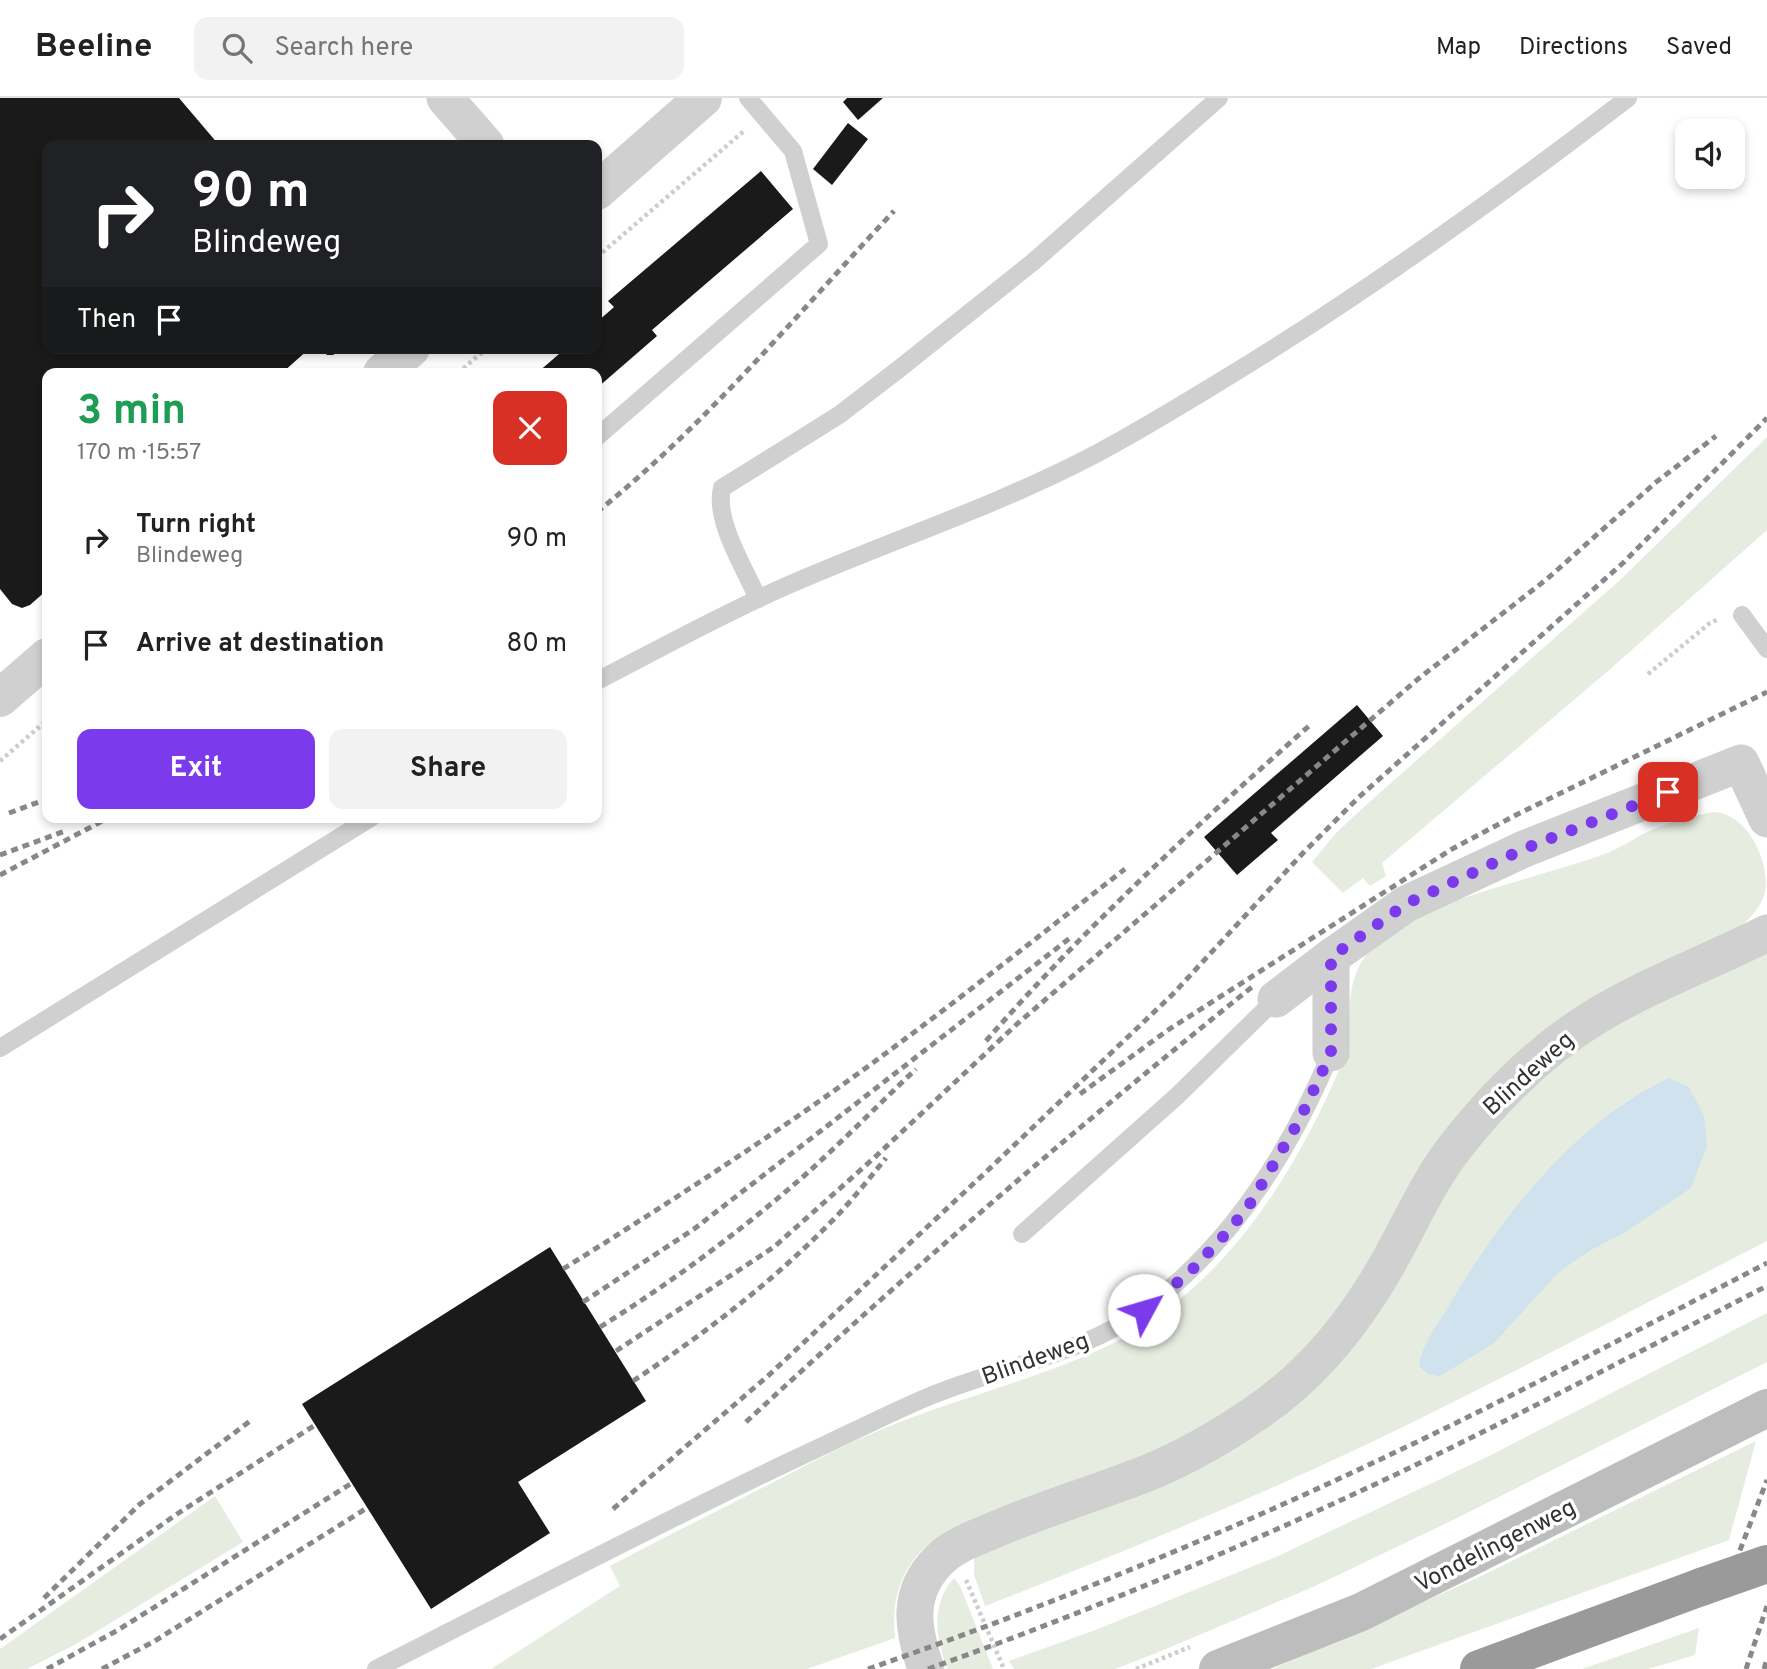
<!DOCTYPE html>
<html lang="en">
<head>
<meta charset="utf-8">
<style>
	body { margin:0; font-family:Overpass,sans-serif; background:#f2f2f2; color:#222; height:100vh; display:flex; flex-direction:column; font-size:26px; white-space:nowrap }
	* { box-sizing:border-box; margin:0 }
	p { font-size:23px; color:#767676 }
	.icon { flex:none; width:38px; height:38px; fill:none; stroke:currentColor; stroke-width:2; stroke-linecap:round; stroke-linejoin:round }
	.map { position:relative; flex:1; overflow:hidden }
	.drawer { position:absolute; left:42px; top:270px; width:560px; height:455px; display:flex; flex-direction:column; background:#fff; border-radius:14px; box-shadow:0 4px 10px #0003 }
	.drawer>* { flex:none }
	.hud { position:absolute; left:42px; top:42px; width:560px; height:214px; border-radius:14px; box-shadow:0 4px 10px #0003; background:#202124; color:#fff; overflow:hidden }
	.buttons { position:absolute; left:1675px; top:21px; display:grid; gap:14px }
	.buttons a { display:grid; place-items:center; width:70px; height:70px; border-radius:14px; background:#fff; box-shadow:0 4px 10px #0003; font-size:35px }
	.pin { position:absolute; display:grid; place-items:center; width:60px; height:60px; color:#fff; margin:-30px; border-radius:14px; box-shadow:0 4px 10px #0006 }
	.me { position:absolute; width:77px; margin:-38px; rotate:51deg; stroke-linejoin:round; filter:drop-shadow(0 0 5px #0008) }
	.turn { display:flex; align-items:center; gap:24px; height:147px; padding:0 35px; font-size:32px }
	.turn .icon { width:91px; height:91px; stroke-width:2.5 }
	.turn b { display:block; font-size:49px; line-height:60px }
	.then { display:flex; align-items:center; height:66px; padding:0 35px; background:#0003; gap:14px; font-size:26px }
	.round { display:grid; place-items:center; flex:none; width:74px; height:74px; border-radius:14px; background:#f2f2f2 }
	.summary { display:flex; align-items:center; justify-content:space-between; height:119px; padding:0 35px }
	h1 { font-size:42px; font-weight:700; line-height:52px; color:#1e9e55 }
	.button { display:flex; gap:14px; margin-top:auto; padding:14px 35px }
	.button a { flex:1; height:80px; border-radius:14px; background:#7c3aed; color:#fff; font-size:28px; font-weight:700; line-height:80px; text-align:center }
	.button a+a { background:#f2f2f2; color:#222 }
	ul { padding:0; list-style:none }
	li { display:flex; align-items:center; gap:21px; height:105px; padding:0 35px }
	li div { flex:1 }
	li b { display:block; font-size:26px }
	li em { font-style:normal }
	header { display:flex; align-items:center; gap:42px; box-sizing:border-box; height:98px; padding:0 35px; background:#fff; border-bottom:2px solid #e0e0e0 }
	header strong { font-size:33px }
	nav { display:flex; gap:38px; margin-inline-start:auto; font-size:24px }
	.search { width:490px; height:63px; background:#f2f2f2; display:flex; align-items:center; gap:18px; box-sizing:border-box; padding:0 24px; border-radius:14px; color:#767676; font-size:26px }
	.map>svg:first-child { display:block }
	.green { fill:#e6ecdf }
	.water { fill:#cfe2ee }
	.building { fill:#1a1a1a }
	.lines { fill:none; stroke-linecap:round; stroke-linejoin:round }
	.path { stroke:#cdcdcd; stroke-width:4.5; stroke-dasharray:3.5 3.5; stroke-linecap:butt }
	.service { stroke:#d0d0d0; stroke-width:18 }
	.minor { stroke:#d0d0d0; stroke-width:37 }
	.tertiary { stroke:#d0d0d0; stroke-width:38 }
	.secondary { stroke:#bdbdbd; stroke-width:38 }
	.motorway { stroke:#9a9a9a; stroke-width:38 }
	.rail { stroke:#888; stroke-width:5; stroke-dasharray:7 5; stroke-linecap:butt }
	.motorway-bridge { stroke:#9a9a9a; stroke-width:38 }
	.route { stroke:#7c3aed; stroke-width:12; stroke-dasharray:0 21.6 }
	.labels { text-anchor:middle; stroke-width:7; stroke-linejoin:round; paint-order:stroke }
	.street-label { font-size:24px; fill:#333; stroke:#fff }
</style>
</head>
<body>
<header>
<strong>Beeline</strong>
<div class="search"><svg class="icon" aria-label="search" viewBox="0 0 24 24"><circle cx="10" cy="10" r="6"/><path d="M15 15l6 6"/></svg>Search here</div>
<nav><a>Map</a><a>Directions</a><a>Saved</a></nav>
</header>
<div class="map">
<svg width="1767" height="1571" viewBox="0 0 1767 1571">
	<rect width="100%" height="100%" fill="#fff"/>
	<!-- green -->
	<g class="green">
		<polygon points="1767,339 1767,432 1608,573 1382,765 1386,778 1370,788 1363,780 1343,795 1312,764 1336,735 1365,708 1620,482"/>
		<path d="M1714,714C1747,716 1767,759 1766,789C1764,806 1751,820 1739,830L1609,890L1362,1177L1334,1220L1297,1260L1249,1302L1168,1351L960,1426C912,1448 889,1487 895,1540L807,1571H491L620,1488L610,1468C663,1440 717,1413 770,1386C806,1367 842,1348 880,1332C951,1302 1028,1284 1099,1252C1220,1198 1296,1077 1345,958C1352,927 1344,888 1364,860C1394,817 1452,804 1498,789C1534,778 1570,768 1605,756C1619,751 1631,742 1643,736C1666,725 1689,718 1714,714Z"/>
		<path d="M1767,854V1143C1648,1204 1529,1267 1409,1326C1270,1394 1129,1452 985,1508L974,1477V1459L1226,1355L1447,1089L1503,1014L1583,946L1627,920Z"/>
		<polygon points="1767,1215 1767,1264 1455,1421 1313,1489 1154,1556 1115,1571 1014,1571 1009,1563 1098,1531 1278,1458 1489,1358"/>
		<polygon points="1756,1343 1729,1442 1371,1571 1272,1571 1477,1480"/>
		<polygon points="215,1398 243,1444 76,1546 27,1571 0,1571 0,1551"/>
		<path d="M954,1480L960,1488L993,1571H947C936,1540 930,1506 954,1480Z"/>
		<polygon points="1699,1530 1695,1557 1648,1571 1582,1571"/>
	</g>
	<!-- water -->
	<path class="water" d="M1669,980L1689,989L1704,1018L1707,1048L1691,1090L1624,1135L1589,1153L1559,1174L1493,1246L1440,1278L1428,1276L1419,1268C1421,1249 1437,1227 1447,1211C1498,1123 1574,1024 1669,980Z"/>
	<!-- building -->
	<g class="building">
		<polygon points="0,0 179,0 219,47 47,47 47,250 310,250 282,275 47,275 47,492 30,507 22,510 12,506 0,491"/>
		<polygon points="847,0 883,0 858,22 843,4"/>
		<polygon points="848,25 868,41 832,87 813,71"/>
		<polygon points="761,73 793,111 652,232 657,238 597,290 597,275 537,275 566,250 597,250 597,224 614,209 608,203"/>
		<polygon points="320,250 345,250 333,257 327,257"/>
		<polygon points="1357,607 1383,638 1271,735 1278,742 1237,777 1204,739"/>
		<polygon points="550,1149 646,1303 518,1384 550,1435 431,1511 302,1306"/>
	</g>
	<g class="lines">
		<!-- path -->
		<g class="path">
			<polyline points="597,159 744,33"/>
			<polyline points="458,275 487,250"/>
			<polyline points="1648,576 1710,525 1719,521"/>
			<polyline points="0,663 47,622"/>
			<polyline points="966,1482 1004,1571"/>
			<polyline points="1136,1571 1190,1549"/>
		</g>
		<!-- service -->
		<g class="service">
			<polyline points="597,339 819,146 793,53 748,0"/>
			<path d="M758,501C745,470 714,423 722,390L839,317L899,271L1033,164L1219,0"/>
			<polyline points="1742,517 1767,551"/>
			<path d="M597,583C659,551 720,517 784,489C886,444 992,410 1092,358C1134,336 1175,311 1216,286C1359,200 1495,102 1628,0"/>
			<polyline points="0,950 372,719"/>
			<polyline points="1022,1136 1177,998 1276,901"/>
			<path d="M376,1571C516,1500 655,1427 797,1360C841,1340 885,1317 930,1298C1002,1268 1084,1257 1147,1209C1233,1145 1290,1053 1331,955"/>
		</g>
		<!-- minor -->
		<g class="minor">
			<polyline points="445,0 486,47"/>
			<polyline points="1276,901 1331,859"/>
			<polyline points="1331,955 1331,859 1406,806 1524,751 1741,665 1767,721"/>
			<path d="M926,1571C912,1530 906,1494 940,1461C953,1448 970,1442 987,1435C1034,1414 1084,1399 1132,1381C1176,1365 1215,1343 1253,1317C1303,1284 1344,1237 1375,1187C1404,1142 1422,1091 1456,1048C1495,998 1541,952 1595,919C1649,886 1710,864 1767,835"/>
		</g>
		<!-- tertiary -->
		<g class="tertiary">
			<polyline points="597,93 703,0"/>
			<polyline points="382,275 411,250"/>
			<polyline points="0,600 47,559"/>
		</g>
		<!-- secondary -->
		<polyline class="secondary" points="1218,1571 1361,1514 1767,1310"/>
		<!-- motorway -->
		<polyline class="motorway" points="1479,1571 1701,1489"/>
		<!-- rail -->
		<g class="rail">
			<path d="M597,414C707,326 798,215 894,113"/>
			<polyline points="9,715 47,701"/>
			<polyline points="0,757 65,733"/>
			<polyline points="0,777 110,719"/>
			<path d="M986,943C1085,829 1197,727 1310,627"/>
			<polyline points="1080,996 1168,932 1452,751 1516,717 1767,594"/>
			<path d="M563,1171C656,1113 749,1053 838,990C936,920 1030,845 1125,771"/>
			<polyline points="583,1204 694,1131 1070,840"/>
			<path d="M600,1229C672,1184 741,1133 805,1077C843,1043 879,1006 916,971"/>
			<polyline points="616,1253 774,1149 874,1060 1017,926 1217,754 1418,581 1547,481 1655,385 1716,338"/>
			<path d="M633,1283C704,1236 770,1186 830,1125C850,1105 868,1082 886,1060"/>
			<path d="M746,1324C909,1173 1078,1028 1252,889"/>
			<polyline points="613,1411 769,1277 987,1073 1173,896 1303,755 1359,699 1623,465 1767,320"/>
			<polyline points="1727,1486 1767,1382"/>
			<polyline points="44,1500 140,1406 250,1323"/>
			<polyline points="0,1541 177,1416 315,1327"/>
			<polyline points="47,1571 118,1532 352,1385"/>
			<polyline points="102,1571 153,1544 367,1410"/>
			<path d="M868,1571C1049,1508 1227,1435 1400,1352C1524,1293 1645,1228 1767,1165"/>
			<path d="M928,1571C1090,1513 1248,1447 1403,1373C1526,1314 1646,1250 1767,1188"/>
			<polyline points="1746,1571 1767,1508"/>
			<polyline points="1764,1571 1767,1561"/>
		</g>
		<!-- motorway-bridge -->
		<polyline class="motorway-bridge" points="1701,1489 1767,1466"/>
	</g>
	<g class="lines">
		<!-- route -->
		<polyline class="route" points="1144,1212 1190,1174 1232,1129 1252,1103 1299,1023 1331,955 1331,859 1406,806 1524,751 1668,694"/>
	</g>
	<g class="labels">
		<!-- street labels -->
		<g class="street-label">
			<text transform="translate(1528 975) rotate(-42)" y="8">Blindeweg</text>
			<text transform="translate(1035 1260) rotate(-20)" y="8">Blindeweg</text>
			<text transform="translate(1495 1447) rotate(-27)" y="8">Vondelingenweg</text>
		</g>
	</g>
</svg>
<div class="buttons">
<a><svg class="icon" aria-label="sound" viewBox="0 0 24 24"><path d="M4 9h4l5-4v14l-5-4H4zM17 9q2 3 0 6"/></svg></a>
</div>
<div class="pin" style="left:1668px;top:694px;background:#d93025"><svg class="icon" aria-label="arrive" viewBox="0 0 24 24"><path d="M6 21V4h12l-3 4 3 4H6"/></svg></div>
<svg class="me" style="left:1144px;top:1212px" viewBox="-20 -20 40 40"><circle r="19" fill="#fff"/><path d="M0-13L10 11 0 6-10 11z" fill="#7c3aed"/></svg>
<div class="hud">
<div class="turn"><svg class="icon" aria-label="right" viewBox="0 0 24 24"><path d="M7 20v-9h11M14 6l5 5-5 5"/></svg><div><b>90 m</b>Blindeweg</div></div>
<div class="then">Then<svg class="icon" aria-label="arrive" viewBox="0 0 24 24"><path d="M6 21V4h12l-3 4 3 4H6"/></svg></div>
</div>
<section class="drawer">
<div class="summary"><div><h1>3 min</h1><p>170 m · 15:57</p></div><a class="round" style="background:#d93025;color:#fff"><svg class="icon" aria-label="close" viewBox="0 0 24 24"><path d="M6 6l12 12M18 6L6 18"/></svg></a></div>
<ul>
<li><svg class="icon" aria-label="right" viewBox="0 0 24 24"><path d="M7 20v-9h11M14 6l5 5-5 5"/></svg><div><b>Turn right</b><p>Blindeweg</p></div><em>90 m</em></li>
<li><svg class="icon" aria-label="arrive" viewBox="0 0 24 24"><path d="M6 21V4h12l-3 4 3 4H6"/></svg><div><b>Arrive at destination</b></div><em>80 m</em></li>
</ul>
<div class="button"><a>Exit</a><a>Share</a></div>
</section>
</div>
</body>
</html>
